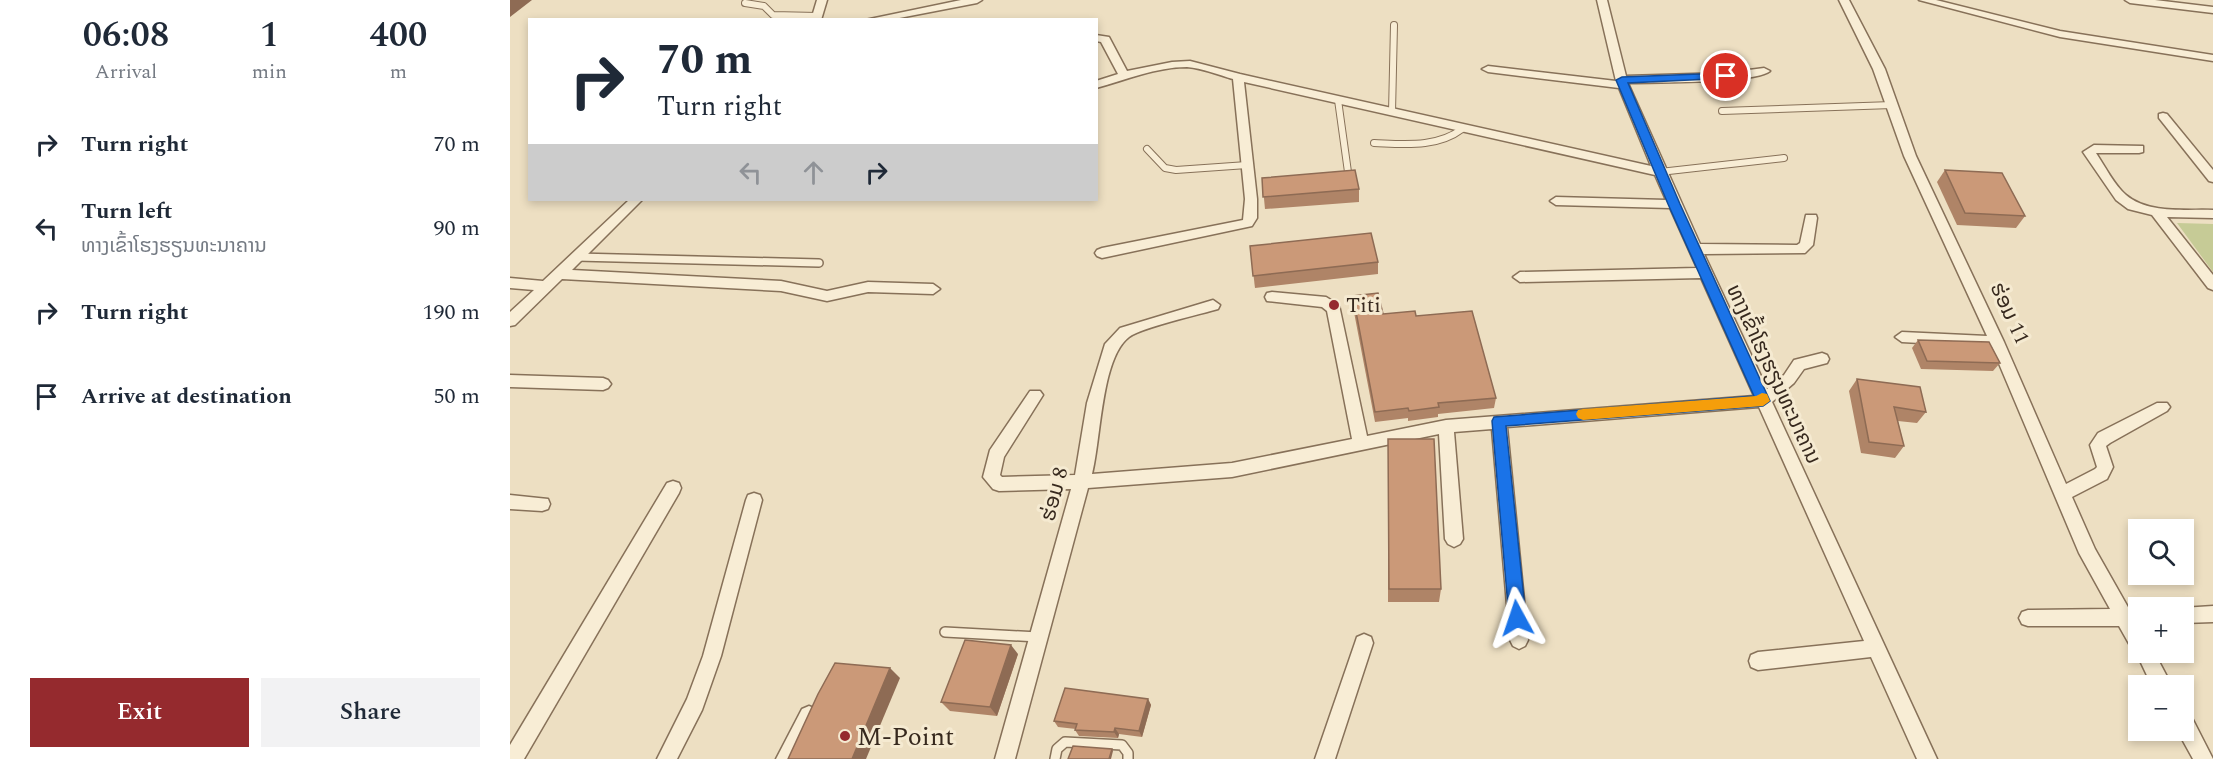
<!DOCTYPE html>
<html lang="en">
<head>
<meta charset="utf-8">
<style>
	body { margin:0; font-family:Spectral,"Noto Sans Lao",serif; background:#f2f2f3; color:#1f2937; height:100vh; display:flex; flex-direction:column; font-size:22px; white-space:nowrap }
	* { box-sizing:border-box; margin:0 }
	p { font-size:20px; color:#747a83 }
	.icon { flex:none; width:33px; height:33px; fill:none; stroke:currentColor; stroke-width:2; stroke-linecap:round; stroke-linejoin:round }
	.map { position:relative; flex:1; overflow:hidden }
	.sheet { display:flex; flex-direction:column; background:#fff; width:510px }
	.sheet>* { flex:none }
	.banner { position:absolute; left:18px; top:18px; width:570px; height:183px; border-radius:0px; box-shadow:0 3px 9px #0003; background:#fff; color:#1f2937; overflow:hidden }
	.tools { position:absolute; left:1618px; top:519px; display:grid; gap:12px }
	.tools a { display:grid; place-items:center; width:66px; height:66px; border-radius:0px; background:#fff; box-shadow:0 3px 9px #0003; font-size:30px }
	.pin { position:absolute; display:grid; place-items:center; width:51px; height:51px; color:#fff; margin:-26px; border:3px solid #fff; border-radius:50%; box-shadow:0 2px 6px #0007 }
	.me { position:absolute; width:66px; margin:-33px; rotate:355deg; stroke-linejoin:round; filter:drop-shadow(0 0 4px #0008) }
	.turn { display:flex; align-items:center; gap:21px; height:126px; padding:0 30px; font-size:27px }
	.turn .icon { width:78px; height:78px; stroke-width:2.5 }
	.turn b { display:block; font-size:42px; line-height:51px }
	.lanes { display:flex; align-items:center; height:57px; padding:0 30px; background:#0003; justify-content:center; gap:30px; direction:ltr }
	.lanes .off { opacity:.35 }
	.eta { display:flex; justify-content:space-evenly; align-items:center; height:102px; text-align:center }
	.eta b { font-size:36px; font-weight:600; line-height:42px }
	.cta { display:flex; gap:12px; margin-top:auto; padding:12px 30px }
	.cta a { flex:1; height:69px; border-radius:0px; background:#952a2e; color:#fff; font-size:24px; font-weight:600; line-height:69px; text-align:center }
	.cta a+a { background:#f2f2f3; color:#1f2937 }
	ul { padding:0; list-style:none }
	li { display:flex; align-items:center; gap:18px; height:84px; padding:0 30px }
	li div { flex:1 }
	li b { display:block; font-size:22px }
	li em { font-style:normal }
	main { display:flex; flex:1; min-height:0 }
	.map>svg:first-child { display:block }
	.green { fill:#c6cb96 }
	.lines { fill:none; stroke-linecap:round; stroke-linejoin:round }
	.service-far2-casing { stroke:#877159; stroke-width:8 }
	.service-far1-casing { stroke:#877159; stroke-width:10 }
	.service-casing { stroke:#877159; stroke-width:12 }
	.minor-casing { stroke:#877159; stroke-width:3 }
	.service-far2 { stroke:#f8edd5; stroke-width:6 }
	.service-far1 { stroke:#f8edd5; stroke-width:7 }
	.service { stroke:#f8edd5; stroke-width:9 }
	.minor { fill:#f8edd5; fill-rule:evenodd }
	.wall { fill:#af8467 }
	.shaded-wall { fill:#8e6b54 }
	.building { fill:#cb9978; stroke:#8e6b54; stroke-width:1.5 }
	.route { fill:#1a73e8; stroke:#114b97; stroke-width:1.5 }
	.slow { fill:#f59e0b }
	.poi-dot { fill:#952a2e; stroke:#f5ead1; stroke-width:2 }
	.labels { text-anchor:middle; stroke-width:6; stroke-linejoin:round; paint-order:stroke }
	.poi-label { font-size:21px; fill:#37291e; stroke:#f5ead1; text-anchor:start }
	.street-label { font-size:21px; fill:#37291e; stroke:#f5ead1 }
	.near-poi-label { font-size:26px; fill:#37291e; stroke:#f5ead1; text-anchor:start }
</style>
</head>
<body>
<main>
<section class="sheet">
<div class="eta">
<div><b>06:08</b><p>Arrival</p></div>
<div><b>1</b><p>min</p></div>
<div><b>400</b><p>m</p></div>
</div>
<ul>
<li><svg class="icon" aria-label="right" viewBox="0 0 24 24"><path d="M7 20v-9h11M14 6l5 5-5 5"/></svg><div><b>Turn right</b></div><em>70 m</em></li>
<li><svg class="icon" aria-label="left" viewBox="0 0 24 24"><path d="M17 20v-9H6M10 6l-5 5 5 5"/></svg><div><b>Turn left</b><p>ທາງເຂົ້າໂຮງຮຽນທະນາຄານ</p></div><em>90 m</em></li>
<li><svg class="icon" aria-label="right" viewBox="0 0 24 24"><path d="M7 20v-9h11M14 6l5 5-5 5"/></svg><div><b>Turn right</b></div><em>190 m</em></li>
<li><svg class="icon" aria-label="arrive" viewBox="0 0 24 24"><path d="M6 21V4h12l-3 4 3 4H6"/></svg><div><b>Arrive at destination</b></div><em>50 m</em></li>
</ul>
<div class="cta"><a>Exit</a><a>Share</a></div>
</section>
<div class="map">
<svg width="1703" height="759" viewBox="0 0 1703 759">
	<rect width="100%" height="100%" fill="#eddfc2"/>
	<!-- green -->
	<polygon class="green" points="1667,223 1703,224 1703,272"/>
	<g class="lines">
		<defs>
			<g id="service-far2">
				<polyline points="235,3 254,6 263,15 307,16"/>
				<polyline points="828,100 838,172"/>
				<polyline points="1212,111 1382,105"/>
				<polyline points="882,112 884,25"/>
				<path d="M864,143C894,144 927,148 952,129"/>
				<polyline points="637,149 655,168 666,170 737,165"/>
				<polyline points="1150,172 1274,158"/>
			</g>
			<polyline id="service-far1" points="67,257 309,263"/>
			<g id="service">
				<polyline points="435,632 528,637"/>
				<polyline points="545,759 547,749 555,742 612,745 618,753 618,759"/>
			</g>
			<g id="minor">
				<polygon points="307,0 317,0 311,20 301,20"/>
				<polygon points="451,0 472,0 467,3 379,20 355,20"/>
				<path d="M1087,0H1097L1116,76L1216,73L1254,68L1260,71C1244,84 1144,82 1118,83L1190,244L1287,245L1290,243L1296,215H1306L1307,218L1303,245L1295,253L1194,254L1257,389L1274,375L1284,360L1312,353L1317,355L1319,359L1317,363L1294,369L1284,383L1262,402L1427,759H1407L1361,657L1248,670L1241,667L1239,661L1241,655L1248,652L1354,641L1249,407L997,427L1018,640L1015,646L1009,649L1003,646L1000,640L982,429L944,432L953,539L950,544L944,547L938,544L935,539L929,434L722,477L578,488L505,759H485L561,489L489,491L483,489L473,477L480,450L520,391H530L533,395L494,457L490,475L492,477L565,475L577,403L595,344L610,328L703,300L710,305L708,309C691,314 630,328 619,337C591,358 591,440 582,474L722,463L842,439L817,311L812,307L757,301L755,297L757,293L762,292L816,297L829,305L857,436L936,420L1244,396L1191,278L1010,282L1003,277L1010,272L1187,268L1160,208L1046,205L1040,201L1046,197L1156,200L1145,175L734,82L747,199V218L742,226L592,258L587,256L585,253L587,250L592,248L733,220L735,199L723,79C709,75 692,68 677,67C646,67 616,80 586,88V81L608,74L591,42L586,41V35L599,37L617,71L662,62L680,61L730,74L1141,166L1109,88L978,72L972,69L978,66L1106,81Z"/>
				<polygon points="1329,0 1339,0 1375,69 1406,156 1494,342 1556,484 1585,469 1587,467 1580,445 1588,433 1647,403 1657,403 1660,407 1657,411 1600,443 1596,446 1603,467 1597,479 1562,497 1585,549 1619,609 1629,609 1629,652 1644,652 1662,686 1642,686 1625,650 1622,649 1609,626 1518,626 1512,624 1509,618 1512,612 1518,610 1600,609 1569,553 1482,347 1392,342 1385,337 1392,332 1477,336 1394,156 1363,69"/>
				<polygon points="1409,0 1426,0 1550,31 1703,55 1703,61 1550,37"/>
				<polygon points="1615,0 1645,0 1703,7 1703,13 1620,3"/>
				<polygon points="1653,113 1657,114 1703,170 1703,182 1699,181 1649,118 1649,114"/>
				<path d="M1584,145L1633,146V152L1629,153H1586C1595,166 1604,185 1616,195C1638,214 1676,209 1703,210V218L1657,217L1703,275V290L1698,288L1642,215L1618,209L1606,200L1573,152Z"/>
				<polygon points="119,200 132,200 62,270 271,281 317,291 358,282 423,284 430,289 423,294 358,292 317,301 271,291 52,279 5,325 0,326 0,312 24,290 0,288 0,278 33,281"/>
				<polygon points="0,375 93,378 98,380 101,384 98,388 93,390 0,387"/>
				<polygon points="163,481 169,483 171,488 169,493 14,759 0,759 0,745 157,483"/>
				<polygon points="244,493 250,495 252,500 211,656 192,710 167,759 147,759 177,699 193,656 236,500 238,495"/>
				<polygon points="0,495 38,499 40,504 38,509 32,511 0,509"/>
				<polygon points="1703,606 1703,622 1674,623 1674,608 1672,608"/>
				<polygon points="854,634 861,637 863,643 825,759 805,759 845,643 847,637"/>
				<polygon points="299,706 306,709 309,716 287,759 266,759 292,709"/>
				<polygon points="1674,713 1681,716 1703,759 1683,759 1667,730 1674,730"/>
			</g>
		</defs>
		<!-- service-far2 casing -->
		<use href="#service-far2" class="service-far2-casing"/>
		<!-- service-far1 casing -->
		<use href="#service-far1" class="service-far1-casing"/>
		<!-- service casing -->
		<use href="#service" class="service-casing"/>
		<!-- minor casing -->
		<use href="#minor" class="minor-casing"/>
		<!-- service-far2 -->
		<use href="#service-far2" class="service-far2"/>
		<!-- service-far1 -->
		<use href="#service-far1" class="service-far1"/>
		<!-- service -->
		<use href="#service" class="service"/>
		<!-- minor -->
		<use href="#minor" class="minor"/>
	</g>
	<!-- wall -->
	<g class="wall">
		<polygon points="1435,170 1515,216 1506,228 1447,225 1427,182"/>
		<polygon points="752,178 849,189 849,202 755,209"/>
		<polygon points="740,246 868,262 868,274 745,288"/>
		<polygon points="843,296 873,314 906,316 986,398 984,408 928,414 928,417 898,421 898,418 865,422 843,307"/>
		<polygon points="1408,340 1490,363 1483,371 1411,369 1402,348"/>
		<polygon points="1347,379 1416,412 1407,423 1388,421 1394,446 1385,458 1351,453 1339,391"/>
		<polygon points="878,439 931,589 929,602 878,602"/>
		<polygon points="508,654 487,716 440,711 431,702"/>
		<polygon points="638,699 641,705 632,737 609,734 608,738 569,736 565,730 566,729 548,727 544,721"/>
	</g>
	<!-- shaded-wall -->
	<g class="shaded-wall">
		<polygon points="0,0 22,0 0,17"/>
		<polygon points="501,645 508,654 487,716 480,707"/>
		<polygon points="380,668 390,678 356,759 342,759"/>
		<polygon points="638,699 641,705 632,737 629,731"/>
		<polygon points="605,728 609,734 608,738 604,732"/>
		<polygon points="602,749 603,751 601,759 599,759"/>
	</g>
	<!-- building -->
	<g class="building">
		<polygon points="845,170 849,189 753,197 752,178"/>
		<polygon points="1435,170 1492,173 1515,216 1455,213"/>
		<polygon points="861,233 868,262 743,276 740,246"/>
		<polygon points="868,293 873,314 905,311 906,316 962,311 986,398 928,403 929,407 899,411 898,408 865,412 843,296"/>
		<polygon points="1408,340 1479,342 1490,363 1417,361"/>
		<polygon points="1347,379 1410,387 1416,412 1384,407 1394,446 1359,442"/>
		<polygon points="878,439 924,439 931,589 879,589"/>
		<polygon points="455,640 501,645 480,707 431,702"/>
		<polygon points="325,663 380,668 342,759 278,759 308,694"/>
		<polygon points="555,688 638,699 629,731 605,728 604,732 565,730 567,724 544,721"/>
		<polygon points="563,746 602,749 599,759 558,759"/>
	</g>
	<!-- route -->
	<polygon class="route" points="1216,73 1220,74 1220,78 1118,83 1170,204 1260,401 1253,406 996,426 1016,618 1013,623 1007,625 1002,623 999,618 982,421 984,417 1244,396 1158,204 1106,80 1112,77"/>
	<!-- slow -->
	<polygon class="slow" points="1252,393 1257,394 1260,401 1253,406 1073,420 1068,418 1066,414 1068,410 1073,409 1246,396"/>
	<!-- markers -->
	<g class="poi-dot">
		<circle cx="824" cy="305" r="6"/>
		<circle cx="335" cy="736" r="6"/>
	</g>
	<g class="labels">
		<!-- poi labels -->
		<g class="poi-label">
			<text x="836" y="312">Titi</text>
		</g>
		<!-- street labels -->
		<g class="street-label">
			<text transform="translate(1500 313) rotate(65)" y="7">ຮ່ອມ 11</text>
			<text transform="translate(1264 374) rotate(65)" y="7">ທາງເຂົ້າໂຮງຮຽນທະນາຄານ</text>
			<text transform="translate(544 494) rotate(-75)" y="7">ຮ່ອມ 8</text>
		</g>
		<!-- near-poi labels -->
		<g class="near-poi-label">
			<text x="347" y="745">M-Point</text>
		</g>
	</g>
</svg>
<div class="tools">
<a><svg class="icon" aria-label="search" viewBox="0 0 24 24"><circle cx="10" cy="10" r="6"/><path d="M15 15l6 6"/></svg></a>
<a>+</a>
<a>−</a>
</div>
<div class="pin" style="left:1216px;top:76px;background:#d93025"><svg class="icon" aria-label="arrive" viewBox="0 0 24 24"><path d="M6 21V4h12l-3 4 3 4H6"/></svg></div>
<svg class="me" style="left:1007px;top:618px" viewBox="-20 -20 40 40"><path d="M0-17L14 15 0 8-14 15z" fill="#1a73e8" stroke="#fff" stroke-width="4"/></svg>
<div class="banner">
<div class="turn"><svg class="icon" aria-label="right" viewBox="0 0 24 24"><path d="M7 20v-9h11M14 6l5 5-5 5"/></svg><div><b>70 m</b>Turn right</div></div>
<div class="lanes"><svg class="icon off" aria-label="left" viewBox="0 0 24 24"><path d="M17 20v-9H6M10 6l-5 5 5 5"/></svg><svg class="icon off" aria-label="ahead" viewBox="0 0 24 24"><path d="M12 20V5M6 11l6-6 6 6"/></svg><svg class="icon" aria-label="right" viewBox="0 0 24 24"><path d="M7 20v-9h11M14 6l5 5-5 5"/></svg></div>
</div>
</div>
</main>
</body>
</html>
